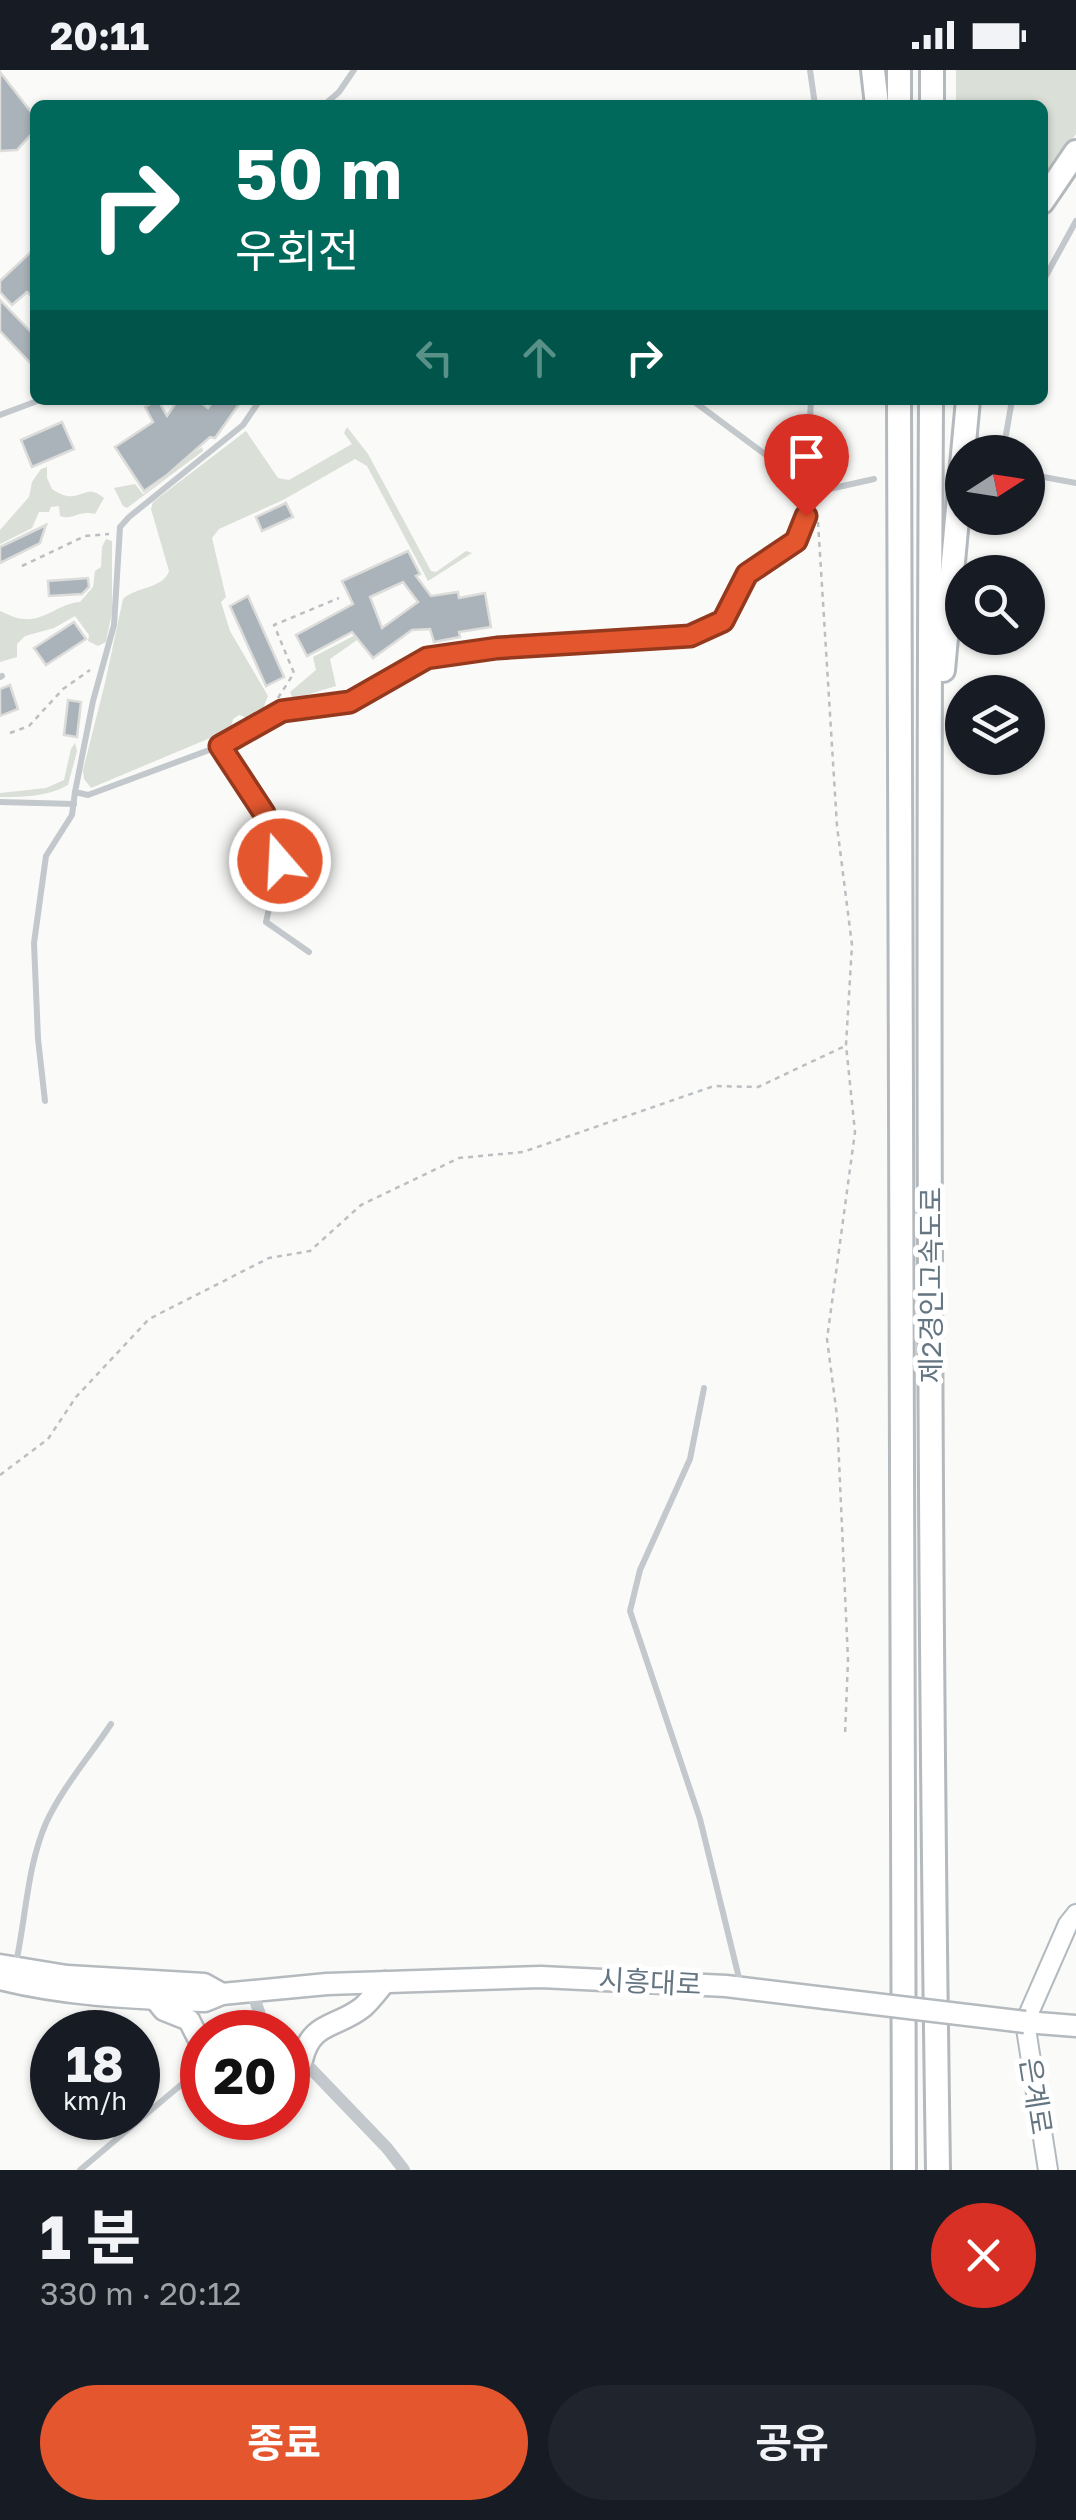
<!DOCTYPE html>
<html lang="ko">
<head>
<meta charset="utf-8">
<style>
	body { margin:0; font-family:"Golos Text","Noto Sans KR",sans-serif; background:#20242c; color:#f1f3f6; height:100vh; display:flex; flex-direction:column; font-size:38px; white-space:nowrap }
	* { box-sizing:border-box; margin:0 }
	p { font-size:32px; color:#9ea1a6 }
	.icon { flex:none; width:55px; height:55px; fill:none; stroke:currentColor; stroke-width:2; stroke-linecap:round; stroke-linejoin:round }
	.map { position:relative; height:2100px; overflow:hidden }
	.side { display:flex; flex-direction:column; background:#171b24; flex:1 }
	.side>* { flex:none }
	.top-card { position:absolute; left:30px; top:30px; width:1018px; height:305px; border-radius:15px; box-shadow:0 2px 8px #0004; background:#00695c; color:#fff; overflow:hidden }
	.needle { width:65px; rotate:78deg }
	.fabs { position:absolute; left:945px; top:365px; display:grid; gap:20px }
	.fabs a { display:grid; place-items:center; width:100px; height:100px; border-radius:50%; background:#171b24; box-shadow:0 2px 8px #0004; font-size:50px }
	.speed { position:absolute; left:30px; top:1940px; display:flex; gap:20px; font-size:50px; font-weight:700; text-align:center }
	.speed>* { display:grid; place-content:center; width:130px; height:130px; border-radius:50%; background:#171b24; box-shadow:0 2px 8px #0004; line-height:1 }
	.speed small { font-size:25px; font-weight:400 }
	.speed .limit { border:15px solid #d22; background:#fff; color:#111 }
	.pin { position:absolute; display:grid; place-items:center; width:85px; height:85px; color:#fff; margin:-102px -42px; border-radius:50% 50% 50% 0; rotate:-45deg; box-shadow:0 0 10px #0007 }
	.pin .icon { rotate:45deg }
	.me { position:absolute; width:110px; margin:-55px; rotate:341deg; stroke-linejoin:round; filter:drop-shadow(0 0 8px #0008) }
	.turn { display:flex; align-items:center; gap:35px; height:210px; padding:0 40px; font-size:45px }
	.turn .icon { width:130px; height:130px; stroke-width:2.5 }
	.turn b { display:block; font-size:70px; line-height:85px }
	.lanes { display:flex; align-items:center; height:95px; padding:0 40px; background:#0003; justify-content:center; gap:50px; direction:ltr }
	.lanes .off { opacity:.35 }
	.round { display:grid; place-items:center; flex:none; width:105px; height:105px; border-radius:52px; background:#20242c }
	.summary { display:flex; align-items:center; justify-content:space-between; height:170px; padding:0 40px }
	h1 { font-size:60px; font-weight:700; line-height:75px }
	.primary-button { display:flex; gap:20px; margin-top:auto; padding:20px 40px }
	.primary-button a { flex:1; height:115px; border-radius:60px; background:#e4572e; color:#fff; font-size:40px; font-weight:700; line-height:115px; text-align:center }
	.primary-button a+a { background:#20242c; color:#f1f3f6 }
	.status { display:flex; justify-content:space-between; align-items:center; height:70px; padding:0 50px; background:#171b24; direction:ltr }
	.status svg { height:28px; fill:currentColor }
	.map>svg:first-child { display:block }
	.green { fill:#dadfd7 }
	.building { fill:#aab3b9; stroke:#dcdcda; stroke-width:2.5; fill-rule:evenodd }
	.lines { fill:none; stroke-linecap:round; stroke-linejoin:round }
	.secondary-casing { stroke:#b3babf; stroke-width:22 }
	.primary-casing { stroke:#b5babe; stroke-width:25 }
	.highway-casing { stroke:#b4b9bd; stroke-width:28 }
	.path { stroke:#bbbfc2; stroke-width:2.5; stroke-dasharray:5 5; stroke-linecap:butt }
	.lane { stroke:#c3c8cc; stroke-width:6 }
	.street { stroke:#c3c8cc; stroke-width:12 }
	.secondary { stroke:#fff; stroke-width:18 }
	.primary { stroke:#fff; stroke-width:20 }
	.highway { stroke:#fff; stroke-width:22 }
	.primary-bridge-casing { stroke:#b5babe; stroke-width:25; stroke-linecap:butt }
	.primary-bridge { stroke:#fff; stroke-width:20 }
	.route-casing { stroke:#94391e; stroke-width:25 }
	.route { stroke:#e4572e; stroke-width:18 }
	.labels { text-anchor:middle; stroke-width:10; stroke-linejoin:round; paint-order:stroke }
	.street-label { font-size:28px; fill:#657683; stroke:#fff }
</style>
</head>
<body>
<div class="status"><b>20:11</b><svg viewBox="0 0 49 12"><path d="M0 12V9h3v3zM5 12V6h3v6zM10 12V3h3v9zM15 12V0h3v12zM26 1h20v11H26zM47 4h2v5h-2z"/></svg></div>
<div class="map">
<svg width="1076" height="2100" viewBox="0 0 1076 2100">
	<rect width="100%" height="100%" fill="#fafaf8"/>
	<!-- green -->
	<g class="green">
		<polygon points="956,0 1076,0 1076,64 1043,112 1042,35 956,35"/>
		<path d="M347,357L368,384L431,501L436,502L466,481L472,483L428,511L367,396L355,389L283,430L219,459L212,468L226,527L221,532L230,561L268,626L261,644L250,649L239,645L233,649L231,657L222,663L91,718L84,709L83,700L105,613L123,529C137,516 163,519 169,501L151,439L153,432L246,361L278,408L289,410L352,374L344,363Z"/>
		<polygon points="202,377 203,381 127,438 123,436 114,418 135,414 143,424 169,405 158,387 169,380 180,393"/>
		<path d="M47,397V408L52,419C56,422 62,425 67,426C84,428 87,414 104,428L95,444C78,440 73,451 60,446L59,436L51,437L49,442H39L32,458L0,474V460L29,427L32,412L41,399Z"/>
		<path d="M106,469L112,471V542L106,572L98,576L88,571L89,565L75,546L54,558L25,566L17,574V587L0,592V541C7,544 17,549 24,549C45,551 60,533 80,532L93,517L95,501L101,497L102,477Z"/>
		<polygon points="369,558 364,565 330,589 336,616 293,629 290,622 316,600 313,587"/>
		<path d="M75,673L77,681L68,715C47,727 23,727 0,727V723L46,718L64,710L71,679Z"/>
	</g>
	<!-- building -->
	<g class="building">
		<polygon points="0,2 35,47 35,60 17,80 0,81"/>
		<polygon points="35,178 35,230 27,222 12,235 0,222 0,211"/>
		<polygon points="0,230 35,266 35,298 0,261"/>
		<polygon points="158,330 167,346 178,330 197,330 208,338 214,330 242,330 215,368 210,367 167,405 144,421 115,377 153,352 145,337"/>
		<polygon points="62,352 74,379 32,397 21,370"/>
		<polygon points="286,433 293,447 262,461 256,447"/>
		<polygon points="46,455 40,473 0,493 0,477"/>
		<path d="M408,481L420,504L416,506L431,526L458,522L459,528L485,523L491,557L459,562L460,567L434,572L430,559L412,560L373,588L352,562L307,586L296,565L353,534L342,511ZM403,512L418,532L382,558L370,527Z"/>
		<polygon points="88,508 89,517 82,524 49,526 48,511"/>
		<polygon points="248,526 284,607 266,616 230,536"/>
		<polygon points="74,552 86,569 46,595 34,578"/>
		<polygon points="10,615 18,639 0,646 0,619"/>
		<polygon points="68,630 81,632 77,667 64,665"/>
	</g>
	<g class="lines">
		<defs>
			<polyline id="secondary" points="1048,2100 1025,1952 1068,1854 1076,1844"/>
			<g id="primary">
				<polyline points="0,1895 67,1906 204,1914 222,1924"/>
				<path d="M0,1909C67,1926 136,1928 205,1931L222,1924L327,1914L541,1907L726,1916L825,1928"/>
				<polyline points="155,1929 164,1940 189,1950 202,1976"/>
				<polyline points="1025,1952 1076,1956"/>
				<path d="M302,1990C311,1951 337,1958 363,1937C371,1930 378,1920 385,1912"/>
			</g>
			<g id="highway">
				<polyline points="873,0 877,35"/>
				<polyline points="932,0 932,35"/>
				<polyline points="899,35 899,0"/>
				<polyline points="1042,132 1076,82"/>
				<polyline points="899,330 904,2100"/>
				<path d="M931,330C928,920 929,1510 938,2100"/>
				<polyline points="943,600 968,330"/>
			</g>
		</defs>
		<!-- secondary casing -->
		<use href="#secondary" class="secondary-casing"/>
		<!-- primary casing -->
		<use href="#primary" class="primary-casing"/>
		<!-- highway casing -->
		<use href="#highway" class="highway-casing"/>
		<!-- path -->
		<g class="path">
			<polyline points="818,452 837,756 852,875 846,975 855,1062 827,1269 837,1346 848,1590 845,1665"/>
			<polyline points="22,496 85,466 109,464"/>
			<polyline points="278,628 294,603 274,555 339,528"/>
			<polyline points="10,663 29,656 63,619 90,600"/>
			<polyline points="0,1405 48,1369 76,1327 149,1249 269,1188 310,1181 361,1135 459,1088 523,1082 714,1016 758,1017 845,976"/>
		</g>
		<!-- lane -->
		<g class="lane">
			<polyline points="810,0 815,35"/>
			<polyline points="324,35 339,22 354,0"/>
			<polyline points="1042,213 1076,151"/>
			<polyline points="260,330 243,355 129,447 120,457 114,555 93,631 75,722 88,725 220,676 282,641 349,632 427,589 497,578 690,566 723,551 747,505 796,471 816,422 808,387 811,330"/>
			<polyline points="692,330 816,422 874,409"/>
			<polyline points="0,345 40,330"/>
			<polyline points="1003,382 1012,330"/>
			<polyline points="1028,404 1076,413"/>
			<polyline points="0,607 2,606"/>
			<polyline points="220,676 263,743 280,791 266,852 309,882"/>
			<polyline points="0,732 74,734"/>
			<polyline points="45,1031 38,969 34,873 46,786 72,745 75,722"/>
			<polyline points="704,1318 690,1389 640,1500 630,1541 700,1749 740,1912"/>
			<path d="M16,1893C26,1847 27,1797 46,1753C62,1718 90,1686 111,1654"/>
			<polyline points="244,1962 260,1949"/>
			<polyline points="80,2100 202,1997"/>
		</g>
		<!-- street -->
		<g class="street">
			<polyline points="252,1921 261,1948 275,1962"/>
			<polyline points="288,1975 387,2078 404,2100"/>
		</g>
		<!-- secondary -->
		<use href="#secondary" class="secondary"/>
		<!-- primary -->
		<use href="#primary" class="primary"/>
		<!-- highway -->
		<use href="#highway" class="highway"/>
		<defs>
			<polyline id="primary-bridge" points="825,1928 1025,1952"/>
		</defs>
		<!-- primary-bridge casing -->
		<use href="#primary-bridge" class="primary-bridge-casing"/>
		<!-- primary-bridge -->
		<use href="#primary-bridge" class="primary-bridge"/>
	</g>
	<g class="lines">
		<defs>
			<polyline id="route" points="280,791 264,743 220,676 282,641 350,632 427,588 497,578 690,566 723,551 747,504 796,471 806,446"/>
		</defs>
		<!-- route casing -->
		<use href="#route" class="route-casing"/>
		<!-- route -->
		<use href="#route" class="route"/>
	</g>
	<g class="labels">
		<!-- street labels -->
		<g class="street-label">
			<text transform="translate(931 1215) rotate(-90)" y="10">제2경인고속도로</text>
			<text transform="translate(650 1912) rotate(3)" y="10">시흥대로</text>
			<text transform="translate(1036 2026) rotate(81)" y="10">은계로</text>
		</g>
	</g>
</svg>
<div class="fabs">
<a><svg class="needle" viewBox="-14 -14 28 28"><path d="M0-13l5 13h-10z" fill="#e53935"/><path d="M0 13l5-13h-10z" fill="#9ea1a6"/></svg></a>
<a><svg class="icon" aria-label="search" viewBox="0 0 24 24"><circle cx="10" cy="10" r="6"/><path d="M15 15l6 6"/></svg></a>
<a><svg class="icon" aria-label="layers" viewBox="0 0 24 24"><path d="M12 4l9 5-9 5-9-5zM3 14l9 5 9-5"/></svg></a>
</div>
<div class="speed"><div>18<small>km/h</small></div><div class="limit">20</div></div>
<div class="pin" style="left:806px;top:446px;background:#d93025"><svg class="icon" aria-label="arrive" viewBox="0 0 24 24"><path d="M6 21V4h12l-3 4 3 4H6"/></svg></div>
<svg class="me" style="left:280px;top:791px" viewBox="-20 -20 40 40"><circle r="17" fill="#e4572e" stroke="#fff" stroke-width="3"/><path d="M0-11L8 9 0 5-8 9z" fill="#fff"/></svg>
<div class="top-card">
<div class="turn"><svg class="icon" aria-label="right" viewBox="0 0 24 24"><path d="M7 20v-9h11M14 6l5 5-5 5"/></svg><div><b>50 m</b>우회전</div></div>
<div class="lanes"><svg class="icon off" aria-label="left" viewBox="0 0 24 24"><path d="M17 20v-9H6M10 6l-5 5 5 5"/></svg><svg class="icon off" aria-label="ahead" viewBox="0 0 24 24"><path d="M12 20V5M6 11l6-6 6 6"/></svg><svg class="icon" aria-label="right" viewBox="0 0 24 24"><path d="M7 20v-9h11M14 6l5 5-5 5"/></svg></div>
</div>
</div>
<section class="side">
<div class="summary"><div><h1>1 분</h1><p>330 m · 20:12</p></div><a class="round" style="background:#d93025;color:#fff"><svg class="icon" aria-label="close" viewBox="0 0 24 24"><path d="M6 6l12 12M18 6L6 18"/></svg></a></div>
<div class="primary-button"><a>종료</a><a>공유</a></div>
</section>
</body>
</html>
